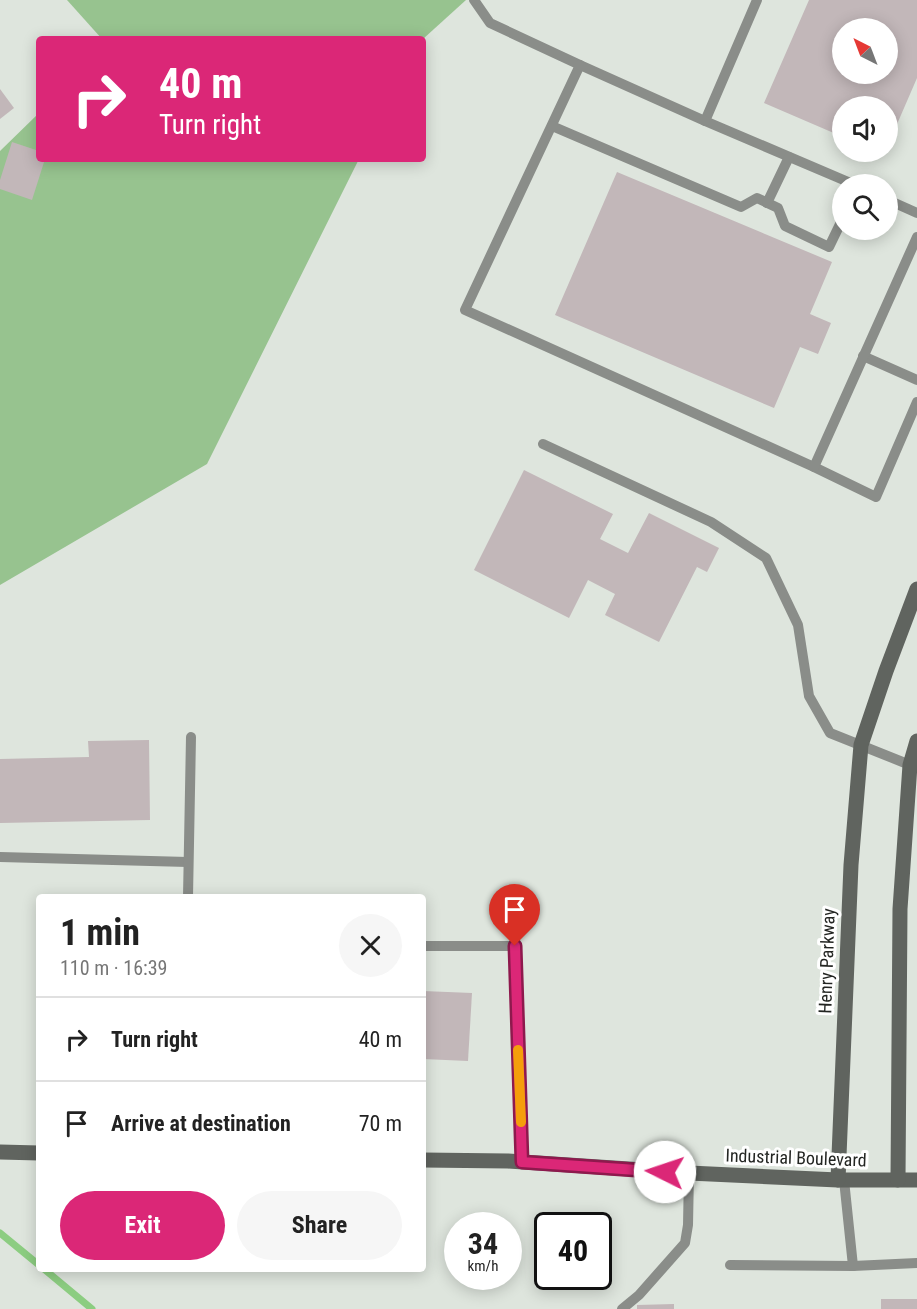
<!DOCTYPE html>
<html lang="en">
<head>
<meta charset="utf-8">
<style>
	body { margin:0; font-family:"Roboto Condensed",sans-serif; background:#f6f6f6; color:#222; height:100vh; display:flex; flex-direction:column; font-size:22px; white-space:nowrap }
	* { box-sizing:border-box; margin:0 }
	p { font-size:20px; color:#767676 }
	.icon { flex:none; width:33px; height:33px; fill:none; stroke:currentColor; stroke-width:2; stroke-linecap:round; stroke-linejoin:round }
	.map { position:relative; flex:1; overflow:hidden }
	.drawer { position:absolute; left:36px; top:894px; width:390px; height:378px; display:flex; flex-direction:column; background:#fff; border-radius:6px; box-shadow:0 3px 15px #0003 }
	.drawer>* { flex:none }
	.hud { position:absolute; left:36px; top:36px; width:390px; height:126px; border-radius:6px; box-shadow:0 3px 15px #0003; background:#db2777; color:#fff; overflow:hidden }
	.needle { width:39px; rotate:318deg }
	.controls { position:absolute; left:832px; top:18px; display:grid; gap:12px }
	.controls a { display:grid; place-items:center; width:66px; height:66px; border-radius:50%; background:#fff; box-shadow:0 3px 15px #0003; font-size:30px }
	.speed { position:absolute; left:444px; top:1212px; display:flex; gap:12px; font-size:30px; font-weight:700; text-align:center }
	.speed>* { display:grid; place-content:center; width:78px; height:78px; border-radius:50%; background:#fff; box-shadow:0 3px 15px #0003; line-height:1 }
	.speed small { font-size:15px; font-weight:400 }
	.speed .limit { border:3px solid #111; border-radius:9px; background:#fff; color:#111 }
	.pin { position:absolute; display:grid; place-items:center; width:51px; height:51px; color:#fff; margin:-62px -26px; border-radius:50% 50% 50% 0; rotate:-45deg; box-shadow:0 0 6px #0007 }
	.pin .icon { rotate:45deg }
	.me { position:absolute; width:66px; margin:-33px; rotate:274deg; stroke-linejoin:round; filter:drop-shadow(0 0 4px #0008) }
	.turn { display:flex; align-items:center; gap:21px; height:126px; padding:0 24px; font-size:27px }
	.turn .icon { width:78px; height:78px; stroke-width:2.5 }
	.turn b { display:block; font-size:42px; line-height:51px }
	.round { display:grid; place-items:center; flex:none; width:63px; height:63px; border-radius:32px; background:#f6f6f6 }
	.headline { display:flex; align-items:center; justify-content:space-between; height:102px; padding:0 24px }
	h1 { font-size:36px; font-weight:700; line-height:45px }
	.cta { display:flex; gap:12px; margin-top:auto; padding:12px 24px }
	.cta a { flex:1; height:69px; border-radius:36px; background:#db2777; color:#fff; font-size:24px; font-weight:700; line-height:69px; text-align:center }
	.cta a+a { background:#f6f6f6; color:#222 }
	ul { padding:0; list-style:none }
	li { display:flex; align-items:center; gap:18px; height:84px; padding:0 24px; border-top:2px solid #e0e0e0 }
	li div { flex:1 }
	li b { display:block; font-size:22px }
	li em { font-style:normal }
	.map>svg:first-child { display:block }
	.green { fill:#97c38f }
	.lines { fill:none; stroke-linecap:round; stroke-linejoin:round }
	.stream { stroke:#8ccd81; stroke-width:7 }
	.building { fill:#c2b7b9; fill-rule:evenodd }
	.lane { stroke:#8a8d89; stroke-width:10 }
	.secondary { stroke:#60645f; stroke-width:15 }
	.route-casing { stroke:#8e194d; stroke-width:15 }
	.route { stroke:#db2777; stroke-width:10 }
	.slow { stroke:#f59e0b; stroke-width:10 }
	.labels { text-anchor:middle; stroke-width:6; stroke-linejoin:round; paint-order:stroke }
	.street-label { font-size:18px; fill:#232522; stroke:#fff }
</style>
</head>
<body>
<div class="map">
<svg width="917" height="1309" viewBox="0 0 917 1309">
	<rect width="100%" height="100%" fill="#dee5dd"/>
	<!-- green -->
	<g class="green">
		<polygon points="67,0 466,0 423,39 102,39"/>
		<polygon points="39,113 39,159 359,159 207,464 0,585 0,151"/>
	</g>
	<g class="lines">
		<!-- stream -->
		<g class="stream">
			<polyline points="0,1233 39,1265"/>
			<polyline points="44,1269 92,1309"/>
		</g>
	</g>
	<!-- building -->
	<g class="building">
		<path d="M809,0H917V78L888,145V106H843V137L764,103ZM843,28H888V74H843Z"/>
		<polygon points="0,89 14,108 0,119"/>
		<polygon points="12,142 39,151 39,159 45,159 32,200 0,189 0,180"/>
		<polygon points="617,172 832,262 810,314 831,323 818,354 800,347 774,408 555,315"/>
		<polygon points="524,470 613,514 600,539 628,553 649,513 719,548 707,572 697,567 659,642 605,615 615,594 588,580 569,618 474,570"/>
		<polygon points="149,740 150,820 0,823 0,759 89,757 88,741"/>
		<polygon points="423,991 472,993 468,1061 423,1059"/>
		<rect x="881" y="1299" width="36" height="10"/>
		<polygon points="674,1304 674,1309 637,1309 637,1305"/>
	</g>
	<g class="lines">
		<!-- lane -->
		<g class="lane">
			<polyline points="474,0 490,23 580,65 465,310 814,467 876,497 917,402"/>
			<polyline points="757,0 705,121 853,184"/>
			<polyline points="580,65 705,121"/>
			<polyline points="552,126 741,207 757,198 778,208 785,226 829,247 843,218"/>
			<polyline points="888,200 917,213"/>
			<polyline points="767,203 789,157"/>
			<polyline points="863,356 917,380"/>
			<polyline points="543,444 711,522 766,558 798,625 809,696 830,733 910,765 915,764"/>
			<polyline points="814,467 917,237"/>
			<polyline points="0,857 188,862"/>
			<polyline points="188,897 191,737"/>
			<polyline points="423,946 515,946 522,1162"/>
			<polyline points="844,1180 853,1266"/>
			<polyline points="730,1265 853,1266 917,1263"/>
			<polyline points="622,1309 639,1295 685,1243 688,1225 689,1173"/>
		</g>
		<!-- secondary -->
		<g class="secondary">
			<polyline points="0,1152 39,1153"/>
			<polyline points="423,1160 508,1161 689,1173 838,1180 917,1180"/>
			<polyline points="838,1180 851,865 861,745 886,671 917,589"/>
			<polyline points="898,1180 900,909 910,765 917,741"/>
		</g>
	</g>
	<g class="lines">
		<defs>
			<polyline id="route" points="515,946 522,1162 665,1172"/>
		</defs>
		<!-- route casing -->
		<use href="#route" class="route-casing"/>
		<!-- route -->
		<use href="#route" class="route"/>
		<!-- slow -->
		<polyline class="slow" points="518,1050 521,1122"/>
	</g>
	<g class="labels">
		<!-- street labels -->
		<g class="street-label">
			<text transform="translate(827 961) rotate(-88)" y="6">Henry Parkway</text>
			<text transform="translate(796 1158) rotate(2)" y="6">Industrial Boulevard</text>
		</g>
	</g>
</svg>
<div class="controls">
<a><svg class="needle" viewBox="-14 -14 28 28"><path d="M0-13l5 13h-10z" fill="#e53935"/><path d="M0 13l5-13h-10z" fill="#767676"/></svg></a>
<a><svg class="icon" aria-label="sound" viewBox="0 0 24 24"><path d="M4 9h4l5-4v14l-5-4H4zM17 9q2 3 0 6"/></svg></a>
<a><svg class="icon" aria-label="search" viewBox="0 0 24 24"><circle cx="10" cy="10" r="6"/><path d="M15 15l6 6"/></svg></a>
</div>
<div class="speed"><div>34<small>km/h</small></div><div class="limit">40</div></div>
<div class="pin" style="left:515px;top:946px;background:#d93025"><svg class="icon" aria-label="arrive" viewBox="0 0 24 24"><path d="M6 21V4h12l-3 4 3 4H6"/></svg></div>
<svg class="me" style="left:665px;top:1172px" viewBox="-20 -20 40 40"><circle r="19" fill="#fff"/><path d="M0-13L10 11 0 6-10 11z" fill="#db2777"/></svg>
<div class="hud">
<div class="turn"><svg class="icon" aria-label="right" viewBox="0 0 24 24"><path d="M7 20v-9h11M14 6l5 5-5 5"/></svg><div><b>40 m</b>Turn right</div></div>
</div>
<section class="drawer">
<div class="headline"><div><h1>1 min</h1><p>110 m · 16:39</p></div><a class="round"><svg class="icon" aria-label="close" viewBox="0 0 24 24"><path d="M6 6l12 12M18 6L6 18"/></svg></a></div>
<ul>
<li><svg class="icon" aria-label="right" viewBox="0 0 24 24"><path d="M7 20v-9h11M14 6l5 5-5 5"/></svg><div><b>Turn right</b></div><em>40 m</em></li>
<li><svg class="icon" aria-label="arrive" viewBox="0 0 24 24"><path d="M6 21V4h12l-3 4 3 4H6"/></svg><div><b>Arrive at destination</b></div><em>70 m</em></li>
</ul>
<div class="cta"><a>Exit</a><a>Share</a></div>
</section>
</div>
</body>
</html>
